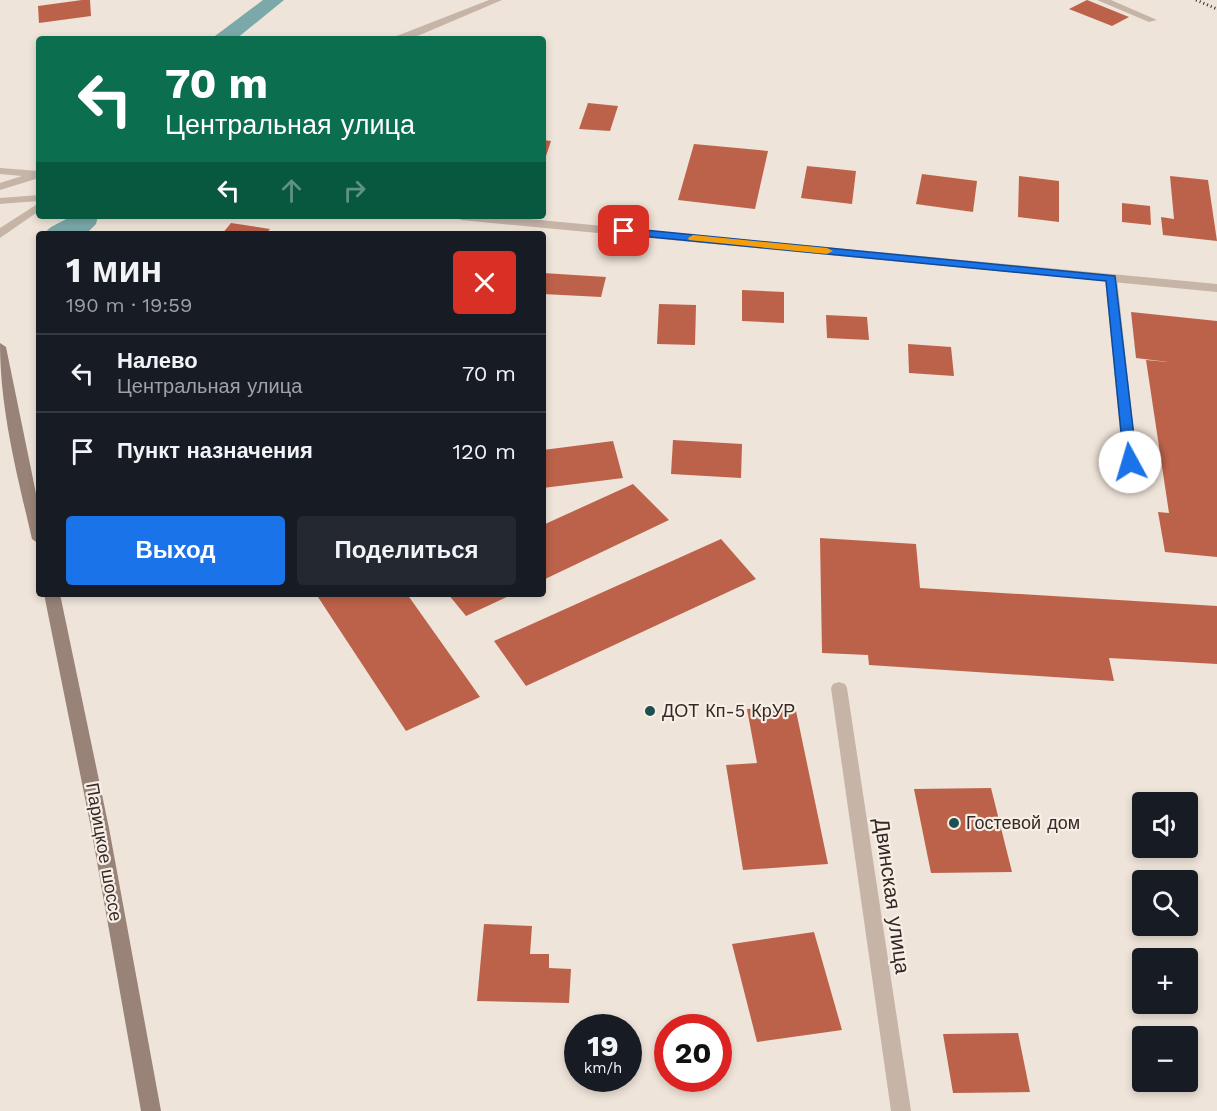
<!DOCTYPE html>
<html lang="ru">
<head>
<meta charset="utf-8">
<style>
	body { margin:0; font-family:"Work Sans",sans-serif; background:#242831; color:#f1f3f6; height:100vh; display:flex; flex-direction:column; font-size:22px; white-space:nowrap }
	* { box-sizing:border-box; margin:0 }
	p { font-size:20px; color:#9ea1a6 }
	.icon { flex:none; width:33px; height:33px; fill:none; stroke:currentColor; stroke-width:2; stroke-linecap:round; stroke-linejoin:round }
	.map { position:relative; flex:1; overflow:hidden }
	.side { position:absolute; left:36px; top:231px; width:510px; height:366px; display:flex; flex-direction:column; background:#171b24; border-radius:6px; box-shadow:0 3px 9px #0003 }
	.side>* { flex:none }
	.hud { position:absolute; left:36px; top:36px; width:510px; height:183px; border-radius:6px; box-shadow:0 3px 9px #0003; background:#0b6e4f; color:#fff; overflow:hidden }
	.tools { position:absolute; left:1132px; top:792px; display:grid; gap:12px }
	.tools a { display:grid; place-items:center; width:66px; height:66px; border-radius:6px; background:#171b24; box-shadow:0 3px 9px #0003; font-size:30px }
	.speed { position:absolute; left:564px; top:1014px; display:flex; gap:12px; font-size:30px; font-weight:700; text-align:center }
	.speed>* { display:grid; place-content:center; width:78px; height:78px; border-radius:50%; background:#171b24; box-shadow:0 3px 9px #0003; line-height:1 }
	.speed small { font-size:15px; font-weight:400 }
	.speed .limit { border:9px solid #d22; background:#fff; color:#111 }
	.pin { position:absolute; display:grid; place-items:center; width:51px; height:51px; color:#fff; margin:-26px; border-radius:12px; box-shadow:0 3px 9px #0006 }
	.me { position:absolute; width:66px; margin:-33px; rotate:354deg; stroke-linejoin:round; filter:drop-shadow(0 0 4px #0008) }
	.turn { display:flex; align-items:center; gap:21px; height:126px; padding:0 30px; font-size:27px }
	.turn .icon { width:78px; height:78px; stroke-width:2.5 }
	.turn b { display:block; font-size:42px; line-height:51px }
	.lanes { display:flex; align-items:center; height:57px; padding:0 30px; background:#0003; justify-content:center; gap:30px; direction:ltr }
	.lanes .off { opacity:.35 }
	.round { display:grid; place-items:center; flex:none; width:63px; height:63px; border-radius:6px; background:#242831 }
	.overview { display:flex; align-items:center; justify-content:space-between; height:102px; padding:0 30px }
	h1 { font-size:36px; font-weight:700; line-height:45px }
	.cta { display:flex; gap:12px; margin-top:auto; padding:12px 30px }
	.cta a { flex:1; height:69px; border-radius:6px; background:#1a73e8; color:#fff; font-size:24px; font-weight:700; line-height:69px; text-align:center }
	.cta a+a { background:#242831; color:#f1f3f6 }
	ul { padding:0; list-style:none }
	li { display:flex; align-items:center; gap:18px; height:78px; padding:0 30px; border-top:2px solid #363941 }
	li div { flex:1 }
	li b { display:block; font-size:22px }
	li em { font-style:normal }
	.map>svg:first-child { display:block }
	.water { fill:#7ba9aa }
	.building { fill:#bd624a }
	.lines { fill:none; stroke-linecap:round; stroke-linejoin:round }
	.service { fill:#c6b4a7; fill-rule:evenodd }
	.minor { fill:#c6b4a7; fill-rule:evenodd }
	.secondary { fill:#998378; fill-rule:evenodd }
	.rail { stroke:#332a27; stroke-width:3; stroke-dasharray:1 3; stroke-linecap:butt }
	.route { fill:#1a73e8; stroke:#114b97; stroke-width:1.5 }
	.slow { fill:#f59e0b }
	.poi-dot { fill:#204f51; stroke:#f7eee5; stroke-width:2 }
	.labels { text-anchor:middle; stroke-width:4.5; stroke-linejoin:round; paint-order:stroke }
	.poi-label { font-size:18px; fill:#332a27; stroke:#f7eee5; text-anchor:start }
	.street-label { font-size:18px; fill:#332a27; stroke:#f7eee5 }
	.near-street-label { font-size:21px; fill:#332a27; stroke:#f7eee5 }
</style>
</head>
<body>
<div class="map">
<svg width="1217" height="1111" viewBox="0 0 1217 1111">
	<rect width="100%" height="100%" fill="#efe4d9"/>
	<!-- water -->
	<g class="water">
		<polygon points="263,0 284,0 236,39 211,39"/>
		<polygon points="72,216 98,216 96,224 86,234 43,234 51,227"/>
	</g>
	<!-- building -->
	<g class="building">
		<polygon points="82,0 90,0 91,16 39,23 38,6"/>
		<polygon points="1087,0 1129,17 1112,26 1069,9"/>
		<polygon points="588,103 618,106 610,131 579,129"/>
		<polygon points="543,140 551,141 543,165"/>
		<polygon points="694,144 768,151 755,209 678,200"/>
		<polygon points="807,166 856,171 852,204 801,198"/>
		<polygon points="922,174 977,181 973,212 916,204"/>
		<polygon points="1019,176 1059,181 1059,222 1018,217"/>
		<polygon points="1170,176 1208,180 1217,241 1163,235 1161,217 1174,219"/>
		<polygon points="1122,203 1150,206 1151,225 1122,222"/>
		<polygon points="231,223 270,229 266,234 222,234"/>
		<polygon points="543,273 606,277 601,297 543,294"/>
		<polygon points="742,290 784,292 784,323 742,321"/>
		<polygon points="659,304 696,305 695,345 657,344"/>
		<polygon points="1131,312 1217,321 1217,557 1165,552 1158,512 1169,513 1146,360 1168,362 1136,358"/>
		<polygon points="826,315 867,317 869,340 827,338"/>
		<polygon points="908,344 951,347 954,376 909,373"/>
		<polygon points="673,440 742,444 741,478 671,474"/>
		<polygon points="613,441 623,478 543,488 543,450"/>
		<polygon points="633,484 669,520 543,580 543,525"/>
		<polygon points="820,538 916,544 920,588 1217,606 1217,664 1109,658 1114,681 869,665 868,655 822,653"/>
		<polygon points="721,539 756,579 526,686 494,641"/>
		<polygon points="316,594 407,594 480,697 406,731"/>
		<polygon points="448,594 513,594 466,616"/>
		<polygon points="795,706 828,864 743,870 726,765 757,763 747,709"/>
		<polygon points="991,788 1012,872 931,873 914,789"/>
		<polygon points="484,924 532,926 530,954 549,954 549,968 571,969 569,1003 477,1001"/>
		<polygon points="814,932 842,1030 757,1042 732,944"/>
		<polygon points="1018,1033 1030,1092 953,1093 943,1034"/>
	</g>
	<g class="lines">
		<!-- service -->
		<g class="service">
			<polygon points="489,0 502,0 420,35 405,39 389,39"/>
			<polygon points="1097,0 1111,0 1157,20 1149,22"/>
			<polygon points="1111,274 1117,278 1137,462 1130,467 1123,462 1105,278"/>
		</g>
		<!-- minor -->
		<g class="minor">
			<polygon points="0,168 39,171 39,178 0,190 0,183 22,176 0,174"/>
			<polygon points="39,195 39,201 0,204 0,198"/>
			<polygon points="39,203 39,211 0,238 0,228"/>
			<polygon points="455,216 498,216 1217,284 1217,292 461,220"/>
			<polygon points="839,682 845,684 847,688 911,1111 891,1111 831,688 833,684"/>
		</g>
		<!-- secondary -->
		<g class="secondary">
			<path d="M0,343L6,347L39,508V544L32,539C17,474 0,410 0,343Z"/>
			<polygon points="44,594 60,594 109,828 161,1111 141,1111 91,828"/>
		</g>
		<!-- rail -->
		<polyline class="rail" points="1196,0 1217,9"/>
	</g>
	<!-- route -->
	<polygon class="route" points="624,228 1115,276 1137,462 1130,467 1124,462 1106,281 620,234 620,229"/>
	<!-- slow -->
	<polygon class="slow" points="693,235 827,248 833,251 827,254 689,240 688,238"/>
	<!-- markers -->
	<g class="poi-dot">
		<circle cx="650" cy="711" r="6"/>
		<circle cx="954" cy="823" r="6"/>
	</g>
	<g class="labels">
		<!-- poi labels -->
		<g class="poi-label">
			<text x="662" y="717">ДОТ Кп-5 КрУР</text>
			<text x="966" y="829">Гостевой дом</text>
		</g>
		<!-- street labels -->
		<g class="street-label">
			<text transform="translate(104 852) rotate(80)" y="6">Парицкое шоссе</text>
		</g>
		<!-- near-street labels -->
		<g class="near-street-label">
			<text transform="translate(892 896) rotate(82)" y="7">Двинская улица</text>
		</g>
	</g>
</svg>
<div class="tools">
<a><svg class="icon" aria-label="sound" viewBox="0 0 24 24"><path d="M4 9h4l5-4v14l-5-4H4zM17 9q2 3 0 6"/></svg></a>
<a><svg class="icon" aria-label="search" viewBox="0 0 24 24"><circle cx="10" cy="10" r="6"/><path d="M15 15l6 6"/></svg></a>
<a>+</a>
<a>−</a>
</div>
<div class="speed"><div>19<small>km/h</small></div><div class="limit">20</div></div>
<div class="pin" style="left:624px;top:231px;background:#d93025"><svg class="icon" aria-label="arrive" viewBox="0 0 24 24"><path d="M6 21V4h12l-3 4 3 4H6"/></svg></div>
<svg class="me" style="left:1130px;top:462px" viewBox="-20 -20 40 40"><circle r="19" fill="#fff"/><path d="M0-13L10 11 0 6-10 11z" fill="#1a73e8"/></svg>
<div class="hud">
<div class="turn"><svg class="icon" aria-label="left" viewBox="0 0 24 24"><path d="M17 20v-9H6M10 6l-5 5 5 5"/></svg><div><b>70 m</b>Центральная улица</div></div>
<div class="lanes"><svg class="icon" aria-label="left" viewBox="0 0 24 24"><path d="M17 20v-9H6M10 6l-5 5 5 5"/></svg><svg class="icon off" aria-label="ahead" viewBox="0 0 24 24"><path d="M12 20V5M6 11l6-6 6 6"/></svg><svg class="icon off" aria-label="right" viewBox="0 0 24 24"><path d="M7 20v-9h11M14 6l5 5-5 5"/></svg></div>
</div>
<section class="side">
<div class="overview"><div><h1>1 мин</h1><p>190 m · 19:59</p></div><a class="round" style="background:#d93025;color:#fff"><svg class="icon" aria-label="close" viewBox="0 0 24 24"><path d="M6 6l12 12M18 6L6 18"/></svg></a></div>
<ul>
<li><svg class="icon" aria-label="left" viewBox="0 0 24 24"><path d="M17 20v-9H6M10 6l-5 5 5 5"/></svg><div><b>Налево</b><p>Центральная улица</p></div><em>70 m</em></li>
<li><svg class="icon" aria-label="arrive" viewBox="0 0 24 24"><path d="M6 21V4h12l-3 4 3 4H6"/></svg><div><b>Пункт назначения</b></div><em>120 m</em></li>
</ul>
<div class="cta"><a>Выход</a><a>Поделиться</a></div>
</section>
</div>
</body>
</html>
